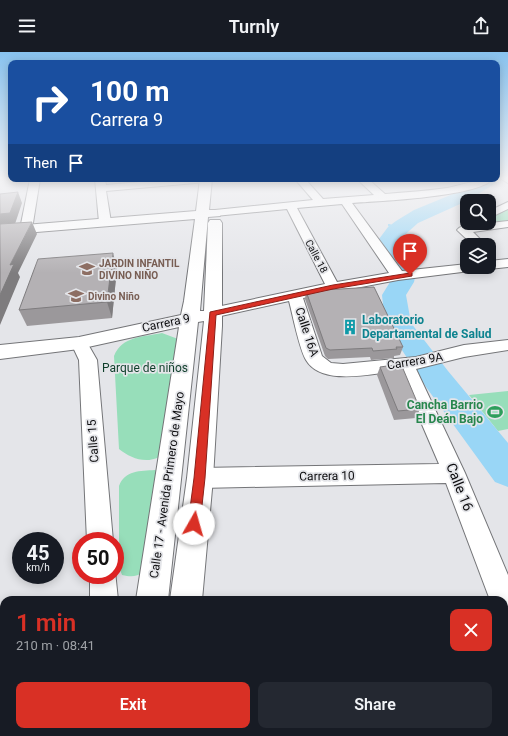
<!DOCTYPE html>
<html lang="en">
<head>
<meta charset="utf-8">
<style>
	body { margin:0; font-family:Roboto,sans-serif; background:#242831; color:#f1f3f6; height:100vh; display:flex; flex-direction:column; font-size:15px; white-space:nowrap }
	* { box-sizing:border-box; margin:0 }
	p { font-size:13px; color:#9ea1a6 }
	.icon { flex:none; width:22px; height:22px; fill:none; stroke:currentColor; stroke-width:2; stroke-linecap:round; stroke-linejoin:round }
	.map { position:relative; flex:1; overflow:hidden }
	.details { position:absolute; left:0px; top:544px; width:508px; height:140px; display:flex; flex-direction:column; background:#171b24; border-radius:12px 12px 0 0; box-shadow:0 2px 10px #0003 }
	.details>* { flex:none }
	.guide { position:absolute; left:8px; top:8px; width:492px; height:122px; border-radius:8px; box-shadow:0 2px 10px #0003; background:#1a4fa0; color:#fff; overflow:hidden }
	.tools { position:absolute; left:460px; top:142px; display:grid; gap:8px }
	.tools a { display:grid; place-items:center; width:36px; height:36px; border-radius:8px; background:#171b24; box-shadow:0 2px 10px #0003; font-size:20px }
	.speed { position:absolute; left:12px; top:480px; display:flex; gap:8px; font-size:20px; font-weight:700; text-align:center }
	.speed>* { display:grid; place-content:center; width:52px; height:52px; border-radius:50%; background:#171b24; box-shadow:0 2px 10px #0003; line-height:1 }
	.speed small { font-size:10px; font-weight:400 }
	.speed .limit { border:6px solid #d22; background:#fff; color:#111 }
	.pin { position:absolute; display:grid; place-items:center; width:34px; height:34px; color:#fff; margin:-41px -17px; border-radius:50% 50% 50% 0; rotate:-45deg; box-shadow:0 0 4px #0007 }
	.pin .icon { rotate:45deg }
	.me { position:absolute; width:44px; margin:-22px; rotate:7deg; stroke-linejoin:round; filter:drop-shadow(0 0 3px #0008) }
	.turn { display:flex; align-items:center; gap:14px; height:84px; padding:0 16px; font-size:18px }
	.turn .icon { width:52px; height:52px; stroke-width:2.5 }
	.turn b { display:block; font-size:28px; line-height:34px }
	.then { display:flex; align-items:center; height:38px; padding:0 16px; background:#0003; gap:8px; font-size:15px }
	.round { display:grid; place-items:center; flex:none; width:42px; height:42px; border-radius:8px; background:#242831 }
	.overview { display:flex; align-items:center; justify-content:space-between; height:68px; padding:0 16px }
	h1 { font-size:24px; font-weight:600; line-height:30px; color:#d93025 }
	.action { display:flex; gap:8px; margin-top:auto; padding:8px 16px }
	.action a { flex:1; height:46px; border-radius:8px; background:#d93025; color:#fff; font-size:16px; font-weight:600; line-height:46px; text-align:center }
	.action a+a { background:#242831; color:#f1f3f6 }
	header { display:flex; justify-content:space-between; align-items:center; height:52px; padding:0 16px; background:#171b24; font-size:18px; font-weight:600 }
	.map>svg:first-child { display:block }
	.green { fill:#97deba }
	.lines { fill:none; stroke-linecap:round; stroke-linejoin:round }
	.stream { fill:#99d6f6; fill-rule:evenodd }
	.river { fill:#99d6f6; fill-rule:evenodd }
	.minor-casing { stroke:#747578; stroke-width:2 }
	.major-casing { stroke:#747578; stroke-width:2 }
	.minor { fill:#fff; fill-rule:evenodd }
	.major { fill:#fff; fill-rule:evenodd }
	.wall { fill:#9b989b }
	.shaded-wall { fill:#7e7c7e }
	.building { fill:#b4b1b4; stroke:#7e7c7e }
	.route { fill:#d93025; stroke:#8d1f18 }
	.labels { text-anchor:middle; stroke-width:3.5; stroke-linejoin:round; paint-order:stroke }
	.far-street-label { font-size:10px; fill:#0e0e10; stroke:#e4e5e9 }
	.far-education-label { font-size:10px; font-weight:bold; fill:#785e54; stroke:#e4e5e9; text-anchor:start }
	.culture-label { font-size:12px; font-weight:bold; fill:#0d838f; stroke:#e4e5e9; text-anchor:start }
	.street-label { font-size:12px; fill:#0e0e10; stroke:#e4e5e9 }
	.park-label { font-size:12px; fill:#0f3f2b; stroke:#e4e5e9 }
	.leisure-label { font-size:12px; font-weight:bold; fill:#27864d; stroke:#e4e5e9; text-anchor:end }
	.near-street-label { font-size:14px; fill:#0e0e10; stroke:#e4e5e9 }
</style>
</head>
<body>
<header><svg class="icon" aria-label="menu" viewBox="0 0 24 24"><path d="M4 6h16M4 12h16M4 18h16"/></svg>Turnly<svg class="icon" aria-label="share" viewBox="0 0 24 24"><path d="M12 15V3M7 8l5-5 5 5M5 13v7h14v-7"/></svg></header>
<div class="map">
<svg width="508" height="684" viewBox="0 0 508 684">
	<rect width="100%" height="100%" fill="#e4e5e9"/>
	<!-- green -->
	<g class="green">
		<polygon points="508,156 508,170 479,173 482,171 489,171 489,167"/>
		<path d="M162,281L178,287L159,405C145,412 130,406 119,397L114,304C122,284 143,285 162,281Z"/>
		<polygon points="508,339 508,377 498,379 469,343"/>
		<path d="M155,418L162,422L144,520C136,525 131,525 122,523L119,515V434C125,418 140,419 155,418Z"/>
	</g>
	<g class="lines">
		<!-- stream -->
		<polygon class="stream" points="388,172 390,172 398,177 395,178 388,174"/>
		<!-- river -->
		<polygon class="river" points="497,125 499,127 497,130 469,148 418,171 400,187 418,212 414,230 406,243 411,271 448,319 508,391 508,435 495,430 426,335 385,272 382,243 390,230 396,212 379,187 388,175 396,169 414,158 453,142 479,127 497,127"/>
		<defs>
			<g id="minor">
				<polygon points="498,125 508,125 508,131"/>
				<polygon points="30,127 40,127 32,177 30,179 22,179 20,177"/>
				<polygon points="95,127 105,127 106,133 173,127 211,127 206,130 106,139 111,170 109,172 101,172 99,170"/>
				<path d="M295,127H305L323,147L374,143L357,127H368L385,142C406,140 427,139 447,136C463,133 477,127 493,127C477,145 379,149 352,151L402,219L467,212V215H480L478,218L398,228L303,246L322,304L331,311L343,312L416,305L464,293L508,288V298L464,305L416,317L465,421L508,523V605L504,606V576L508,575L504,574V548H490L446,431L200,436L192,433L189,426L192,419L200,416L439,412L399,319C373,321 322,335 306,308C299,296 293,264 289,249L212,266L207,264L204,261L207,258L212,256L325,232L287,157L215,164L209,161L215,158L313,148ZM342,152L389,221L337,230L297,156Z"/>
				<polygon points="508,150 508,157 489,166 489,159"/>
				<polygon points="508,169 508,175 473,180 486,193 473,193 457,178 459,176 463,174"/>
				<polygon points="508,207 508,215 489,217 484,215 489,215 489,209"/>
				<polygon points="79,286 85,287 97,308 113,489 87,489 79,308 71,291 73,287"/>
				<polygon points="115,519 118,548 90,548 90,523 115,523"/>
				<polygon points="4,624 4,656 0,657 0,625"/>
				<rect x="448" y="680" width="34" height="4"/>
			</g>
			<g id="major">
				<polygon points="200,127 212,127 209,158 220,158 221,161 220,164 208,165 200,259 204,259 208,171 210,168 220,168 222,171 222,274 213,426 202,548 170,548 187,426 204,269 198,270 168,548 136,548 179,275 79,297 0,307 0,293 79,285 181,263 184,249 195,167 0,183 0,175 196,159"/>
				<rect x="113" y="680" width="40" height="4"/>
				<rect x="154" y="680" width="40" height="4"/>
			</g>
		</defs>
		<!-- minor casing -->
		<use href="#minor" class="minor-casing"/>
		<!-- major casing -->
		<use href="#major" class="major-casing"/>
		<!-- minor -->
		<use href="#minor" class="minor"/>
		<!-- major -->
		<use href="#major" class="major"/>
	</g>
	<!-- wall -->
	<g class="wall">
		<polygon points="117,216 112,266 27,274 19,258"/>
		<polygon points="306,239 403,295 400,303 394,304 394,306 371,308 370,305 328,307 325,304 305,247"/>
		<polygon points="380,315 420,357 416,366 394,368 377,323"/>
	</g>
	<!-- shaded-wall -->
	<g class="shaded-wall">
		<polygon points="18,140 22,151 15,172 0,174 0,162"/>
		<polygon points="32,170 37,182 18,221 20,225 0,273 0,243 10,213"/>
		<polygon points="113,201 117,216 112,266 107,250"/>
	</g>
	<!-- building -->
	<g class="building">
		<polygon points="18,140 10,161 0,162 0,142"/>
		<polygon points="32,170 10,213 14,212 0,243 0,172"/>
		<polygon points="113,201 107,250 19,258 38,207"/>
		<polygon points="374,235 403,295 396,295 397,297 373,299 372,296 330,298 326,296 306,239"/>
		<polygon points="401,312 420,357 398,359 380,315"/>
	</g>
	<!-- sky -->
	<linearGradient id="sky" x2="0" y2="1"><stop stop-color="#88c2ee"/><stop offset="0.57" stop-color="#f3f3f5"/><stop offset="1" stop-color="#f3f3f5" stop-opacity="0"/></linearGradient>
	<rect width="508" height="221" fill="url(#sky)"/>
	<!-- route -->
	<polygon class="route" points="410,221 412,221 412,224 333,237 216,263 205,426 200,472 199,476 194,477 190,476 188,472 194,426 210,260 333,233"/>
	<!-- icons -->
	<defs>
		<symbol id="school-bare" viewBox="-9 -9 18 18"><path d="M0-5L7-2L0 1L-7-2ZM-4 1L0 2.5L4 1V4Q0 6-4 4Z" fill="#8d6e63" stroke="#e4e5e9" stroke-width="2.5" paint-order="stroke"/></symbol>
		<symbol id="building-bare" viewBox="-9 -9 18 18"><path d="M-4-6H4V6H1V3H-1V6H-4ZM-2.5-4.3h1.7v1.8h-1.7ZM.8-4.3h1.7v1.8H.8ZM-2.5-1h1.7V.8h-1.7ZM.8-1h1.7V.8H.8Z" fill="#0f9aa8" stroke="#e4e5e9" stroke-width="2.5" paint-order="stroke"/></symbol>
		<symbol id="stadium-bare" viewBox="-9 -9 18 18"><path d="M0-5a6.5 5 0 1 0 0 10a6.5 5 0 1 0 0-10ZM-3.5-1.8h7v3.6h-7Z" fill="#2e9e5b" stroke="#e4e5e9" stroke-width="2.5" paint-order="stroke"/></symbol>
	</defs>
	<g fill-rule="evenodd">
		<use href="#school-bare" x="76" y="206" width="22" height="22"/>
		<use href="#school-bare" x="65" y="233" width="22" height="22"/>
		<use href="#building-bare" x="339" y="264" width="22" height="22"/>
		<use href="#stadium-bare" x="484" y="349" width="22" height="22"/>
	</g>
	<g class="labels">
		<!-- far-street labels -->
		<g class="far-street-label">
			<text transform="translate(317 204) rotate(62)" y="4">Calle 18</text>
		</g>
		<!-- far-education labels -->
		<g class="far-education-label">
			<text x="99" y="215">JARDIN INFANTIL<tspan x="99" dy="12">DIVINO NIÑO</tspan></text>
			<text x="88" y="248">Divino Niño</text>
		</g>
		<!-- culture labels -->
		<g class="culture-label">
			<text x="362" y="272">Laboratorio<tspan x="362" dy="14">Departamental de Salud</tspan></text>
		</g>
		<!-- street labels -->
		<g class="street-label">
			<text transform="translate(166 271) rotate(-12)" y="4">Carrera 9</text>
			<text transform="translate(307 280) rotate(72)" y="4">Calle 16A</text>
			<text transform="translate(415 309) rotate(-9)" y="4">Carrera 9A</text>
			<text transform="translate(93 389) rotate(-94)" y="4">Calle 15</text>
			<text transform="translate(327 424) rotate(-1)" y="4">Carrera 10</text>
			<text transform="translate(167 433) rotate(-82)" y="4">Calle 17 - Avenida Primero de Mayo</text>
		</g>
		<!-- park labels -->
		<g class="park-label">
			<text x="145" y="320">Parque de niños</text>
		</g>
		<!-- leisure labels -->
		<g class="leisure-label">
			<text x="483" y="357">Cancha Barrio<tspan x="483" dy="14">El Deán Bajo</tspan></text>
		</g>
		<!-- near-street labels -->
		<g class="near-street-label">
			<text transform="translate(460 435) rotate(68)" y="5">Calle 16</text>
		</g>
	</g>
</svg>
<div class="tools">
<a><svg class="icon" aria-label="search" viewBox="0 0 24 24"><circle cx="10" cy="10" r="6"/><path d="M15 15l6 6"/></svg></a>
<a><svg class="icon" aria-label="layers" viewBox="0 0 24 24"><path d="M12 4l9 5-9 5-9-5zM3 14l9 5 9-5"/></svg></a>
</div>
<div class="speed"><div>45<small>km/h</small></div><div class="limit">50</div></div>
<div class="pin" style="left:410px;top:223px;background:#d93025"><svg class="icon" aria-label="arrive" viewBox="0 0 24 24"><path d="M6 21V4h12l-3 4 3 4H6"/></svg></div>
<svg class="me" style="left:194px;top:472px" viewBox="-20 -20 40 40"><circle r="19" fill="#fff"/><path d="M0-13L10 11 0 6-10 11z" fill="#d93025"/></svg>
<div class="guide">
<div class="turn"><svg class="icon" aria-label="right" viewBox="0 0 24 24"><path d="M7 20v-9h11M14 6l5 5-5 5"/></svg><div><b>100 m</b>Carrera 9</div></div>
<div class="then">Then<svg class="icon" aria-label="arrive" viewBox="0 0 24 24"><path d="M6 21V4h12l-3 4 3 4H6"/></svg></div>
</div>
<section class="details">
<div class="overview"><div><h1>1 min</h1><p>210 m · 08:41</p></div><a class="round" style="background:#d93025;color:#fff"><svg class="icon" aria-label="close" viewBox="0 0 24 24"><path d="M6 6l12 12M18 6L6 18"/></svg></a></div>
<div class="action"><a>Exit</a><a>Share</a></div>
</section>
</div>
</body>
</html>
